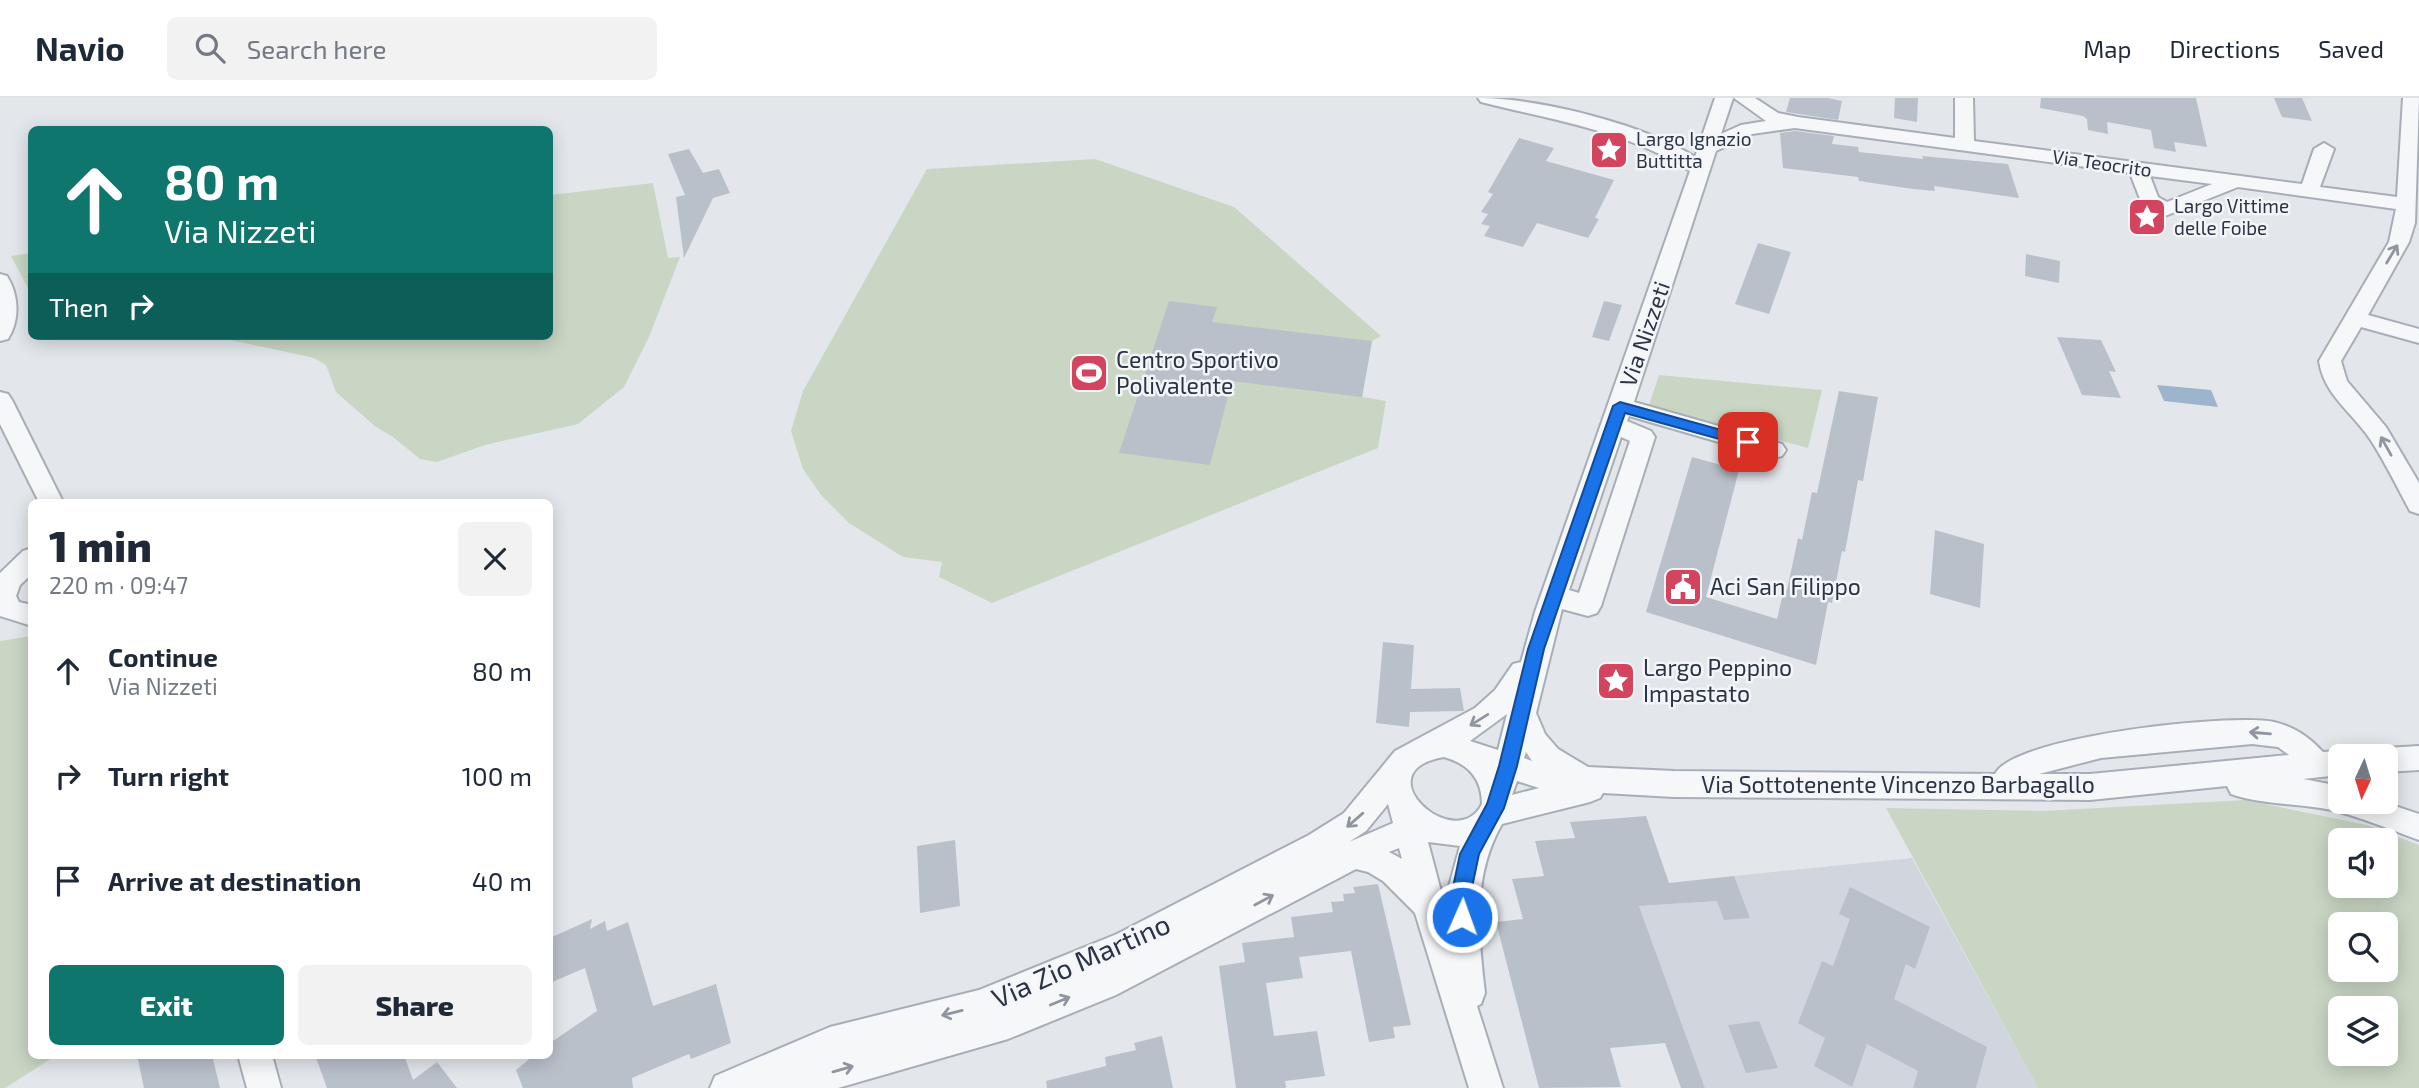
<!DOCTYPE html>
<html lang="en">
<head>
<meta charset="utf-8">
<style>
	body { margin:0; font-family:"Exo 2",sans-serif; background:#f2f2f3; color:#1f2937; height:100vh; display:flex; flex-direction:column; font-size:26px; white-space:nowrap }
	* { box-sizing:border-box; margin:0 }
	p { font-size:23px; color:#747a83 }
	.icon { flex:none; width:38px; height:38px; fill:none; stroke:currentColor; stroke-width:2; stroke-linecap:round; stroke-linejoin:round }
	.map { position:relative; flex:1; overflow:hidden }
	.details { position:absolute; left:28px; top:401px; width:525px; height:560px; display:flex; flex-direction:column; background:#fff; border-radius:10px; box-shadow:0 4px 18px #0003 }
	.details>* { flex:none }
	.guide { position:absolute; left:28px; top:28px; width:525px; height:214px; border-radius:10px; box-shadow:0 4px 18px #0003; background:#0f766e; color:#fff; overflow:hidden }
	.needle { width:46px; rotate:184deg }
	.controls { position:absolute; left:2328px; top:646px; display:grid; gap:14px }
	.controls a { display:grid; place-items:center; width:70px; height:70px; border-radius:10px; background:#fff; box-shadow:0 4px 18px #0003; font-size:35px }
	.pin { position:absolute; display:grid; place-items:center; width:60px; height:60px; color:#fff; margin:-30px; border-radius:14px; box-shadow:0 4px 10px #0006 }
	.me { position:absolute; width:77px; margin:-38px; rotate:2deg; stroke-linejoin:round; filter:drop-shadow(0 0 5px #0008) }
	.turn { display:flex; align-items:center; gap:24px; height:147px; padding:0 21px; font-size:32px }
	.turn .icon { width:91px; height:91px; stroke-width:2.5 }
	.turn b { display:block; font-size:49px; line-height:60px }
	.then { display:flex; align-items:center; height:66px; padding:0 21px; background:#0003; gap:14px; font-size:26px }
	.round { display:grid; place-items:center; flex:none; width:74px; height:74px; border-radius:10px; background:#f2f2f3 }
	.headline { display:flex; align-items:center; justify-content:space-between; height:119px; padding:0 21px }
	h1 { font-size:42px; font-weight:800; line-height:52px }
	.primary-button { display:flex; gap:14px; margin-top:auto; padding:14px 21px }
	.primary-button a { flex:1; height:80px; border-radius:10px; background:#0f766e; color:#fff; font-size:28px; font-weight:800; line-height:80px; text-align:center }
	.primary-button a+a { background:#f2f2f3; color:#1f2937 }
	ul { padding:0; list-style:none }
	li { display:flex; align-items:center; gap:21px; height:105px; padding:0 21px }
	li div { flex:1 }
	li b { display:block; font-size:26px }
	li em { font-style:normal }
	header { display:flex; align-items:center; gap:42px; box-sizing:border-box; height:98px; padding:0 35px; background:#fff; border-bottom:2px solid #e0e1e3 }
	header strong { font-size:33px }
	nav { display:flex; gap:38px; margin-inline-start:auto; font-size:24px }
	.search { width:490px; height:63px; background:#f2f2f3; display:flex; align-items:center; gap:18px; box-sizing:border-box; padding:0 24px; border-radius:10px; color:#747a83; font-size:26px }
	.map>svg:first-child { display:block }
	.built { fill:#d1d6de }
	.green { fill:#c9d6c4; fill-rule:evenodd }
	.water { fill:#9db5cc }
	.building { fill:#bac0ca }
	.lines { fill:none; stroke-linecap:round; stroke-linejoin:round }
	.minor-casing { stroke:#a8aeb7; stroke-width:4 }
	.minor { fill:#f6f7f9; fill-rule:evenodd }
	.oneway { stroke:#90969f }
	.route { fill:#1a73e8; stroke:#114b97; stroke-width:2 }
	.labels { text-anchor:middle; stroke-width:5; stroke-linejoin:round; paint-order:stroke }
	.far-poi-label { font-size:19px; fill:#2a3445; stroke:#f3f5f9; text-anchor:start }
	.far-street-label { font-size:19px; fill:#2a3445; stroke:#f3f5f9 }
	.street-label { font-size:23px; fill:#2a3445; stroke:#f3f5f9 }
	.poi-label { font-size:23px; fill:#2a3445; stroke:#f3f5f9; text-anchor:start }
	.near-street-label { font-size:28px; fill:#2a3445; stroke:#f3f5f9 }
</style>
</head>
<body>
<header>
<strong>Navio</strong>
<div class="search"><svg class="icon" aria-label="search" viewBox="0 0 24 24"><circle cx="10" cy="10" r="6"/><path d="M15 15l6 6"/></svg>Search here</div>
<nav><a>Map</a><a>Directions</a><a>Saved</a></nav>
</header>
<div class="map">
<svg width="2419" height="990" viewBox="0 0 2419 990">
	<rect width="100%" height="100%" fill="#e3e7ec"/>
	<!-- built -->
	<polygon class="built" points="1912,760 2038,990 1705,990 1639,808 1699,804 1734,778"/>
	<!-- green -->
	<g class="green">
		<polygon points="1095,61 1234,109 1381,238 1372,243 1362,299 1386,303 1378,350 992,505 939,479 942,464 903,459 849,425 821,397 803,371 791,333 803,293 927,71"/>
		<polygon points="653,85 668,160 680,159 649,239 624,289 578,326 485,347 437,364 420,361 393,339 376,329 336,294 326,267 314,260 212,238 550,238 550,97"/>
		<polygon points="31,155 32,155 31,196 11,158"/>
		<polygon points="1659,277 1822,292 1808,350 1649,307"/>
		<polygon points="31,538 32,957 57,957 5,990 0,990 0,543"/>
		<path d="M2245,702L2367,727L2419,747V990H2038L1886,710L2044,713ZM2340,742H2385V788H2340ZM2340,826H2385V872H2340ZM2340,910H2385V956H2340Z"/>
	</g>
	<!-- water -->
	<polygon class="water" points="2157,287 2211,292 2218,309 2164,303"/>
	<!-- building -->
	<g class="building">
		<polygon points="1790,0 1828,0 1842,3 1838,22 1786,14"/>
		<polygon points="1895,0 1918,0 1917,24 1894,20"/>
		<polygon points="2041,0 2196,0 2207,49 2174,44 2176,54 2154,50 2151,32 2107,24 2108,36 2088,32 2087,21 2083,18 2040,10"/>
		<polygon points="2274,0 2302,0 2312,23 2282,19"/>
		<polygon points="1795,33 1834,38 1832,46 1858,49 1859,54 1923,61 1922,58 2008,66 2019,100 1934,88 1935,93 1913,91 1859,83 1858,79 1783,70 1780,35"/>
		<polygon points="1519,40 1554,50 1546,63 1614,82 1595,120 1599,121 1588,140 1537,125 1523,149 1484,138 1490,128 1481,126 1488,116 1481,114 1493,96 1488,94"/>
		<polygon points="689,51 703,75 719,71 730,95 713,100 684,160 676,99 685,97 668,56"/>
		<polygon points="1758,145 1791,154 1769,216 1735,206"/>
		<polygon points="2026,156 2060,163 2059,185 2025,178"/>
		<polygon points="1169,203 1217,209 1212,224 1372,243 1362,299 1232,283 1210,367 1119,355"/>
		<polygon points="1604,203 1622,207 1609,243 1592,239"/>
		<polygon points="2057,239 2101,242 2116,274 2109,273 2121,300 2082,297"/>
		<polygon points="1839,293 1878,299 1863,383 1858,382 1845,454 1842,453 1832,505 1828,504 1816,567 1646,514 1692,359 1739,372 1706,499 1777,521 1784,491 1787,492 1798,440 1802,442 1812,394 1817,395"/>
		<polygon points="1935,432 1984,446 1980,510 1930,496"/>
		<polygon points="1383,544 1414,547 1411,591 1460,590 1464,613 1410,614 1409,629 1376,625"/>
		<polygon points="1646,718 1669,785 1734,778 1750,820 1724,822 1717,803 1639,808 1705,990 1681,990 1665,945 1610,950 1621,989 1539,990 1496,824 1523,821 1512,781 1544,778 1535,743 1575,740 1570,724"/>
		<polygon points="955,742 960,808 920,815 917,748"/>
		<polygon points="1378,786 1411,927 1393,929 1395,940 1369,944 1351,853 1299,859 1303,880 1266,885 1274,938 1317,933 1325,978 1285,983 1286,990 1236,990 1219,868 1245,864 1242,845 1294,839 1291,819 1333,814 1331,804 1344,803 1343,796 1355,795 1353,789"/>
		<polygon points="1850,789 1930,829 1915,871 1906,866 1894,901 1987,949 1976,990 1913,990 1918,973 1867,946 1852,989 1814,968 1825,940 1798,925 1822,863 1833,868 1850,821 1839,816"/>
		<polygon points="592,821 590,831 605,823 607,833 628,824 653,908 716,886 731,945 691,961 689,956 632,980 633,990 523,990 516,972 534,957 550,957 550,945 597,913 585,870 550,885 550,840"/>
		<polygon points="1759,923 1778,970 1746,975 1728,927"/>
		<polygon points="1162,938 1173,990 1047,990 1046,983 1106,968 1105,959 1136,952 1134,945"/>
		<polygon points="137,957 212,957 220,990 144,990"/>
		<polygon points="315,957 404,957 413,982 437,964 457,990 327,990"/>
	</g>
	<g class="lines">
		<defs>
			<g id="minor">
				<path d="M1478,0C1538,0 1644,26 1695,59L1715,0H1733L1721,36L1741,27L1766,23L1734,0H1755L1778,15L1798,19L1955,40V0H1973L1974,43L2302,86L2314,51L2324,45L2334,51L2320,89L2397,99L2403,0H2419L2415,125L2409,144L2368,217L2419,231V245L2361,229L2341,263L2347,283L2386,329L2419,385V416L2410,413C2397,389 2385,364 2370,341C2352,314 2324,297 2319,263L2389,144L2396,111L2238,89L2165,118L2142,106L2130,75L1795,30L1752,36L1716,53L1634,304L1782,346L1786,352L1782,358L1774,360L1629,318L1627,323L1651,333L1655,339L1601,508L1597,515L1588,518L1562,511L1536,615L1545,636L1558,651L1588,669L1674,673L1995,676C2013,638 2233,615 2274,624C2295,629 2309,639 2323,654L2340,653L2350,656L2340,658V677L2303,681L2340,688V704H2383L2419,716V742C2391,732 2361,719 2332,712C2299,705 2262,707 2231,696L2227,688L2090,702L1674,699L1603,695L1600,700L1590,704L1502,726C1472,778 1478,836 1485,895L1481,906L1477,908L1503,990H1469L1415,815L1383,783L1368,774L1356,771L1116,897L1008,941L838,990H710L715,978L830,929L979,892L1117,836L1309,737L1344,715L1395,653L1475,610L1495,592L1513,566L1521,564L1535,514L1690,73C1628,33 1552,22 1481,4ZM2150,78L2212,86L2167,104L2158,99ZM1621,339L1630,343L1579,495L1569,492ZM1507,616L1498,652L1470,643ZM2252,646L2278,649L2289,657L2090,676H2039L2101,660ZM1526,654L1532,663L1524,660ZM1444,659C1468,666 1482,680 1482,706C1456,758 1361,673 1444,659ZM1517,683L1539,690L1512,697ZM1388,706L1393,725L1349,744L1366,733ZM1428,744L1460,748L1449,788L1447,816ZM1399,750L1402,761L1389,754Z"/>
				<path d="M0,176L7,178C19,197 20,222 8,241L0,243Z"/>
				<polygon points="0,294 8,296 12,302 63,404 39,404 0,326"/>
				<polygon points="32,450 32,476 20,487 16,498 19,504 32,507 32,528 0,518 0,475 23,453"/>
				<polygon points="2419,648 2419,672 2385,674 2385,658 2372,658 2375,653 2385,650"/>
				<polygon points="238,957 272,957 281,990 247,990"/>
			</g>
		</defs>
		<!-- minor casing -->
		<use href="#minor" class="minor-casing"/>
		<!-- minor -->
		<use href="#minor" class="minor"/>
	</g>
	<!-- one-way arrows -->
	<defs><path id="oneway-shaft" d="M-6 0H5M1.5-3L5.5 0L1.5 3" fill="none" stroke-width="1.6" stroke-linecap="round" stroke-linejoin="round" transform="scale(1.75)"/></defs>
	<g class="oneway">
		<use href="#oneway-shaft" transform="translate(2392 156) rotate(-59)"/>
		<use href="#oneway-shaft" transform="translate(2386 348) rotate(-119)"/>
		<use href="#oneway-shaft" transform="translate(1479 622) rotate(148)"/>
		<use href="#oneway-shaft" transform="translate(2260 635) rotate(-175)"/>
		<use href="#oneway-shaft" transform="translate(1355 722) rotate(139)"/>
		<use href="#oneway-shaft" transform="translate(1264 802) rotate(-28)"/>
		<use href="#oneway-shaft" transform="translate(1060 903) rotate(-22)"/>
		<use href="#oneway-shaft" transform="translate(952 915) rotate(166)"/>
		<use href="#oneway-shaft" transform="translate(843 971) rotate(-16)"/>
	</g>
	<!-- route -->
	<polygon class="route" points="1620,304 1754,341 1756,344 1748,349 1625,315 1544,551 1517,668 1504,710 1479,756 1471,794 1472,819 1469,825 1462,828 1456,825 1452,794 1460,756 1487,706 1499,668 1528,551 1613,308"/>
	<!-- icons -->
	<defs>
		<symbol id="sight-square" viewBox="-11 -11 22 22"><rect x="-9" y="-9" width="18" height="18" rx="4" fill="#d3455e" stroke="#f3f5f9"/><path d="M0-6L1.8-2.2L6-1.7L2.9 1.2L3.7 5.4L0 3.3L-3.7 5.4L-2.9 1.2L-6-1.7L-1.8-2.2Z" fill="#fff"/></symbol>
		<symbol id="stadium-square" viewBox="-11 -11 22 22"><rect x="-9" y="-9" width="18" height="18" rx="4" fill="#d3455e" stroke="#f3f5f9"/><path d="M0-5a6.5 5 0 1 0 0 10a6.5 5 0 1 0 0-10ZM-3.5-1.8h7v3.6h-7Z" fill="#fff"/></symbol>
		<symbol id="civic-square" viewBox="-11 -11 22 22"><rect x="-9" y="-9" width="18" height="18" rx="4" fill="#d3455e" stroke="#f3f5f9"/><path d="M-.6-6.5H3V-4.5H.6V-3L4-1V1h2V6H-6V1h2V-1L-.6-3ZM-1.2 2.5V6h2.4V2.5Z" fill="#fff"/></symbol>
	</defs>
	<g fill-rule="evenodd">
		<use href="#sight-square" x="1587" y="30" width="44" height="44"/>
		<use href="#sight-square" x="2125" y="97" width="44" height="44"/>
		<use href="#stadium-square" x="1067" y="253" width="44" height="44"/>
		<use href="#civic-square" x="1661" y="467" width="44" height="44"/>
		<use href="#sight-square" x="1594" y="561" width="44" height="44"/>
	</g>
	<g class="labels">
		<!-- far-poi labels -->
		<g class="far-poi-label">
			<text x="1636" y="48">Largo Ignazio<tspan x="1636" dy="22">Buttitta</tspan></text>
			<text x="2174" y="115">Largo Vittime<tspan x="2174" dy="22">delle Foibe</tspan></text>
		</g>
		<!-- far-street labels -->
		<g class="far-street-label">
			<text transform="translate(2102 65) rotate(8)" y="7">Via Teocrito</text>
		</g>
		<!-- street labels -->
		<g class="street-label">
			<text transform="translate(1645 236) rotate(-71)" y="8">Via Nizzeti</text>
			<text x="1898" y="695">Via Sottotenente Vincenzo Barbagallo</text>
		</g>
		<!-- poi labels -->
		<g class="poi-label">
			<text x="1116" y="270">Centro Sportivo<tspan x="1116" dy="26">Polivalente</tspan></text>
			<text x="1710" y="497">Aci San Filippo</text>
			<text x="1643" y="578">Largo Peppino<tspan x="1643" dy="26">Impastato</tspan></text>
		</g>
		<!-- near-street labels -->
		<g class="near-street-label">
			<text transform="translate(1081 863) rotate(-24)" y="10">Via Zio Martino</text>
		</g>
	</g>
</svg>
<div class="controls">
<a><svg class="needle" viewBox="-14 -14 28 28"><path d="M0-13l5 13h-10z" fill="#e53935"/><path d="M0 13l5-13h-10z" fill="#747a83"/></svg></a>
<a><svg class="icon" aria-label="sound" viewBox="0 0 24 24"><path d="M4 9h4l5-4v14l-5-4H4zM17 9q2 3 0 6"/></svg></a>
<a><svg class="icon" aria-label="search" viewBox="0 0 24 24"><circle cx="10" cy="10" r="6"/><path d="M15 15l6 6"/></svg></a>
<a><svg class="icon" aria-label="layers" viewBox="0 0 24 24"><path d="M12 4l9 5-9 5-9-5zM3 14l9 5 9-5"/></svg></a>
</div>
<div class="pin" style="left:1748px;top:344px;background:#d93025"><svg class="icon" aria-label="arrive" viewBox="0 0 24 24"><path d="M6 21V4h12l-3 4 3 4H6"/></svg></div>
<svg class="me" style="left:1462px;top:819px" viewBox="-20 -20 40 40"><circle r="17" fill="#1a73e8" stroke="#fff" stroke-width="3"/><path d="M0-11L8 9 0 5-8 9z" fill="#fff"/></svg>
<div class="guide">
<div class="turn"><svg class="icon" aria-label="ahead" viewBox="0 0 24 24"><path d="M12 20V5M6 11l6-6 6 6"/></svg><div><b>80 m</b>Via Nizzeti</div></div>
<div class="then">Then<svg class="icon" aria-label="right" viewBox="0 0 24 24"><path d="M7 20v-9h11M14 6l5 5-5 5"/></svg></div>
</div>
<section class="details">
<div class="headline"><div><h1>1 min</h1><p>220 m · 09:47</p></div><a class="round"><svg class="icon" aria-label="close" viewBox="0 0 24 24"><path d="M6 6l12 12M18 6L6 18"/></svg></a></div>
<ul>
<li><svg class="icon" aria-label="ahead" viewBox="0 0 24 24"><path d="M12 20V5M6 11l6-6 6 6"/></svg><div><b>Continue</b><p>Via Nizzeti</p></div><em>80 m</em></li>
<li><svg class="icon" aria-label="right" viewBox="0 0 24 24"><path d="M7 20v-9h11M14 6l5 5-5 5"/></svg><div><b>Turn right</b></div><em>100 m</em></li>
<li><svg class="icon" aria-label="arrive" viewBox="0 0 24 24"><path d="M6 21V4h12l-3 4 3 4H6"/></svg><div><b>Arrive at destination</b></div><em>40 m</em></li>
</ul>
<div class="primary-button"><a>Exit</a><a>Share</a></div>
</section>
</div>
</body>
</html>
